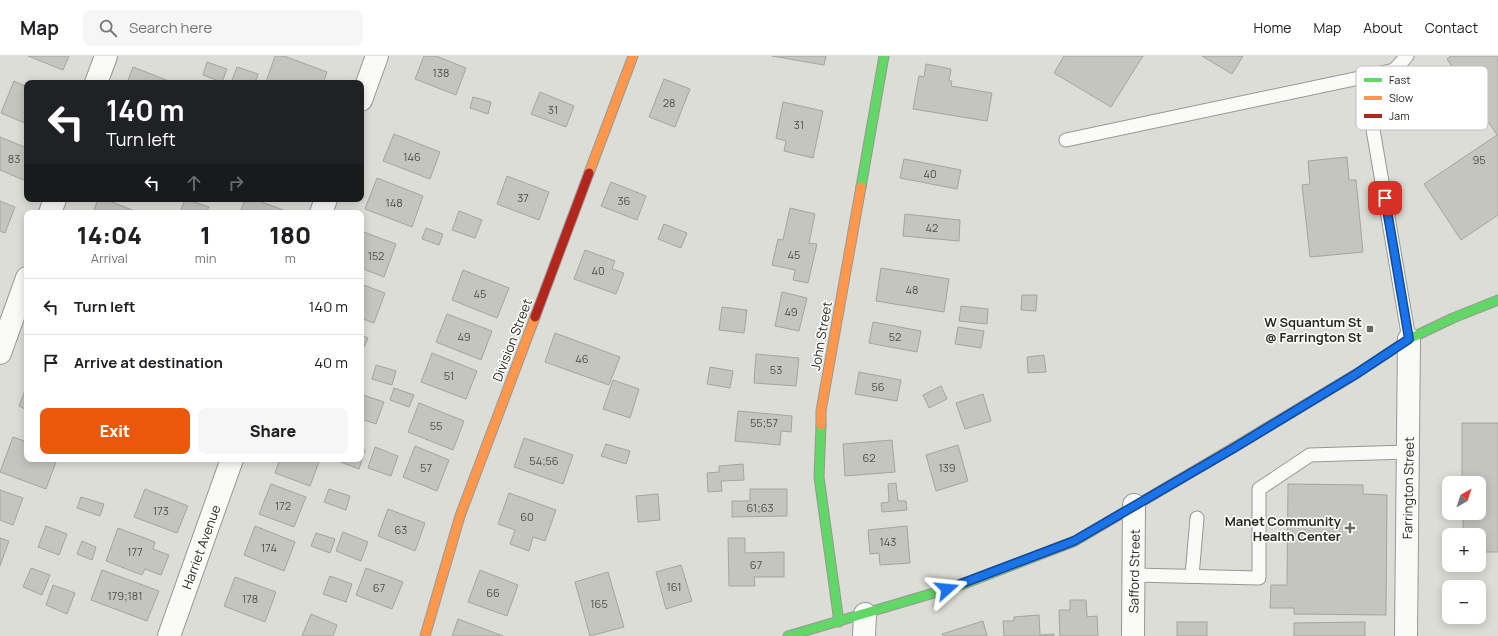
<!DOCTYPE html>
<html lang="en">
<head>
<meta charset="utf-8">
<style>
	body { margin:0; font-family:Manrope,sans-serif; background:#f6f6f6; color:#202124; height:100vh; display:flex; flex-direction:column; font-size:15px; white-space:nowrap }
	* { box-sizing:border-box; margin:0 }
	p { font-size:13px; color:#757577 }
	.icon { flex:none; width:22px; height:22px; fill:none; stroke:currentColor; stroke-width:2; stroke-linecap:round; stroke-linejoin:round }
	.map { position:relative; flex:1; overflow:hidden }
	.sheet { position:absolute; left:24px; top:154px; width:340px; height:252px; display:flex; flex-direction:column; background:#fff; border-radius:8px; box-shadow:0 2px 10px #0003 }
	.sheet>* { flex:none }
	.top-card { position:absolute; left:24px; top:24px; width:340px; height:122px; border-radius:8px; box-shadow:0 2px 10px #0003; background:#202124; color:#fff; overflow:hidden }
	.needle { width:26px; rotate:39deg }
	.buttons { position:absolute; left:1442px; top:420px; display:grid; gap:8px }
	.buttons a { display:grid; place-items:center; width:44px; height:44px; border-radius:8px; background:#fff; box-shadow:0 2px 10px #0003; font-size:20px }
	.pin { position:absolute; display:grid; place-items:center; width:34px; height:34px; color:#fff; margin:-17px; border-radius:8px; box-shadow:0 2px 6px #0006 }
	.me { position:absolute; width:44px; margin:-22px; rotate:72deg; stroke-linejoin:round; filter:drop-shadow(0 0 3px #0008) }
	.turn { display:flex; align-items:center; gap:14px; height:84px; padding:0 16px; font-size:18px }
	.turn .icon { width:52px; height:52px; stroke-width:2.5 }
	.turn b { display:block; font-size:28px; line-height:34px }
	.lanes { display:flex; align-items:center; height:38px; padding:0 16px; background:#0003; justify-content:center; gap:20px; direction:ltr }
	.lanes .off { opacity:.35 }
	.eta { display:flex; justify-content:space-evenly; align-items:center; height:68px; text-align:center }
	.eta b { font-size:24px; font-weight:800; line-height:28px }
	.primary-button { display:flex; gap:8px; margin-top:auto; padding:8px 16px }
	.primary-button a { flex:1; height:46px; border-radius:8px; background:#ea580c; color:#fff; font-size:16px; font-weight:800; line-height:46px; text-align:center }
	.primary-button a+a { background:#f6f6f6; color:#202124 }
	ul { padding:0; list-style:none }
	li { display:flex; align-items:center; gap:12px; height:56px; padding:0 16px; border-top:1px solid #e0e0e0 }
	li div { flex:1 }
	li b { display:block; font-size:15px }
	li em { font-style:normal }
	header { display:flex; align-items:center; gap:24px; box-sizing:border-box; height:56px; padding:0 20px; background:#fff; border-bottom:1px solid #e0e0e0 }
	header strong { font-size:19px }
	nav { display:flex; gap:22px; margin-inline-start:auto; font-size:14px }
	.search { width:280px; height:36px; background:#f6f6f6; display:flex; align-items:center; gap:10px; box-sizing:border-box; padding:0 14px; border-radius:8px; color:#757577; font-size:15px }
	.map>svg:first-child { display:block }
	.building { fill:#c5c5c0; stroke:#a5a5a0 }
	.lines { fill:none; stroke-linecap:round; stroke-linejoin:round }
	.lane-casing { stroke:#989893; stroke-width:15 }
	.street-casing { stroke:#989893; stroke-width:24 }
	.fast-casing { stroke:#989893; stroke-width:11 }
	.slow-casing { stroke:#989893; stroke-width:11 }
	.jam-casing { stroke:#989893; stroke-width:11 }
	.lane { stroke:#fafaf9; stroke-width:13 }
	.street { stroke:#fafaf9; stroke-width:22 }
	.fast { stroke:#63d668; stroke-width:9 }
	.slow { stroke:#ff974d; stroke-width:9 }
	.jam { stroke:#b3261e; stroke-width:9 }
	.route-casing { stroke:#114b97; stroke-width:10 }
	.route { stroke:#1a73e8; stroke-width:7 }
	.poi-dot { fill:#686863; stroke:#fff; stroke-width:1.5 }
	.labels { text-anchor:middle; stroke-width:3; stroke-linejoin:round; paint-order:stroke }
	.number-label { font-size:11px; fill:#50504b }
	.poi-label { font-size:13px; font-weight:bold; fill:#292924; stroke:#fff; text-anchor:end }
	.street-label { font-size:13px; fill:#292924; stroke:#fff }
	.key { fill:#fff; stroke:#bfbfbd; stroke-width:1 }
	.key-label { font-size:11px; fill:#292924 }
</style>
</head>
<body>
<header>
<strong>Map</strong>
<div class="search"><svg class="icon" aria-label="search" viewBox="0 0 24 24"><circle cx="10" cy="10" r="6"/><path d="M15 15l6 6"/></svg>Search here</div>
<nav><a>Home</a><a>Map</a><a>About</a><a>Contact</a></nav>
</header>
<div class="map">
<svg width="1498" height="580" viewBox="0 0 1498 580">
	<rect width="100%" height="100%" fill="#ddddd7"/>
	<!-- building -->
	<g class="building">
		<polygon points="28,0 69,0 63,14"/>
		<polygon points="275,0 284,0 327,16 323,27 266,26"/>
		<polygon points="424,0 436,0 466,12 456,39 415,23"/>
		<polygon points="772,0 826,0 824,9"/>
		<polygon points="1064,0 1143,0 1111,51 1054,17"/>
		<polygon points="1202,0 1243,0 1232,18"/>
		<polygon points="1451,0 1498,0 1498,159 1461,184 1424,128 1497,79 1447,3"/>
		<polygon points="207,6 227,13 222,26 203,19"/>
		<polygon points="926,8 951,13 949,25 952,25 951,30 992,37 987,65 913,53 919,20 924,21"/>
		<polygon points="133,11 174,27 127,27"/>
		<polygon points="237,11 258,18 255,27 231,27"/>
		<polygon points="664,23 690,33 675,71 649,61"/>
		<polygon points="14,25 27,31 27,68 1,57"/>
		<polygon points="540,36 574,50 566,71 531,58"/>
		<polygon points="473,41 491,46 488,58 470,52"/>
		<polygon points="783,46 823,55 813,102 784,95 786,85 776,82"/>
		<polygon points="394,78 440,96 430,123 383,105"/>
		<polygon points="0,81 27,92 26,125 0,114"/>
		<polygon points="1347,101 1349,124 1356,124 1363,196 1310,201 1302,129 1310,128 1308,105"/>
		<polygon points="904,103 961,114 957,133 900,122"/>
		<polygon points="507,120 549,136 539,164 497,148"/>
		<polygon points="377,122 423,140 412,171 365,153"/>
		<polygon points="611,126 646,140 637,164 601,150"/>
		<polygon points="98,143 104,143 140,157 93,157"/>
		<polygon points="185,143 209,151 206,157 180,157"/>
		<polygon points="245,143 253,143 286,155 285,157 240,157"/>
		<polygon points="0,145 15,151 5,177 0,175"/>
		<polygon points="790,152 815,158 809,187 817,188 808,227 793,224 795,214 772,209 778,183 783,184"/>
		<polygon points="459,155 482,164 475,182 452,174"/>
		<polygon points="905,158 960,164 959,185 903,180"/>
		<polygon points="664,168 687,177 681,192 658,183"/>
		<polygon points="426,172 443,178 439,189 422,183"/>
		<polygon points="361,175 396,188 384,221 361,212"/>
		<polygon points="585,194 615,205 612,213 624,217 616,238 574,223"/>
		<polygon points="881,212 949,223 944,256 876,245"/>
		<polygon points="463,214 509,232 497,262 452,244"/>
		<polygon points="361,228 385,237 374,267 361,262"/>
		<polygon points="782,236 807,242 799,275 775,270"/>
		<polygon points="1022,239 1037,239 1036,255 1021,254"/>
		<polygon points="961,250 988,253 987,268 959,265"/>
		<polygon points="722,251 747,254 744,277 719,274"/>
		<polygon points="447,258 492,275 481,304 436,286"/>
		<polygon points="873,266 921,275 917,296 869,287"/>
		<polygon points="958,271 984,275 981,292 955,288"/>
		<polygon points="555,277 620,301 609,329 545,306"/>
		<polygon points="361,279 368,282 361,298"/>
		<polygon points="432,297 477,315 466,343 421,326"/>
		<polygon points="756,298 799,302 796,330 754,327"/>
		<polygon points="1044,299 1046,316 1028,317 1027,301"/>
		<polygon points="376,309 396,315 392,329 372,323"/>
		<polygon points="710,311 733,315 730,332 707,328"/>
		<polygon points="859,316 901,324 897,345 855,338"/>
		<polygon points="613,324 639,333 630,362 603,353"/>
		<polygon points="27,329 27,354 19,350"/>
		<polygon points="941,330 947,343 929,352 923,339"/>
		<polygon points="394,332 414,339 409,351 390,344"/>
		<polygon points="983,338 991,365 965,373 956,347"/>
		<polygon points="363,339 384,346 376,368 361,363 361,345"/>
		<polygon points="419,347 464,365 453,394 408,376"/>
		<polygon points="738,355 792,360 791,376 781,375 780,389 735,385"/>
		<polygon points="1462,367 1498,367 1498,496 1479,496 1479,479 1463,479 1463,457 1479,457 1479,427 1462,427"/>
		<polygon points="13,381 27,386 27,403 57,403 46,433 0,416"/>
		<polygon points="524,382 573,399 563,428 514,411"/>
		<polygon points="892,384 895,416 845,420 843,388"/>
		<polygon points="606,388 630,395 626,408 601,400"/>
		<polygon points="958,389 968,425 936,435 926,399"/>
		<polygon points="415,390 449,404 437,435 403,421"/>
		<polygon points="375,391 398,400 391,420 368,412"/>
		<polygon points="361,393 365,394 359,413 338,405 339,403 361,403"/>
		<polygon points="280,403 320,403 310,430 275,417"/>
		<polygon points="743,408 744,424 721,425 722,435 708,436 707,417 719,416 719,410"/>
		<polygon points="896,427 898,445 906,445 907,454 882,456 881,447 889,446 888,428"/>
		<polygon points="271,428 306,441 294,471 259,458"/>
		<polygon points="1288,428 1363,429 1363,438 1387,439 1386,559 1294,558 1294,552 1270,552 1271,529 1287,529"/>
		<polygon points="145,433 188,450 177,477 134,461"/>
		<polygon points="329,433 350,440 346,454 324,446"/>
		<polygon points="750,433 787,433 787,460 732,461 732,445 750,445"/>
		<polygon points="0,434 23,442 13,469 0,464"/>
		<polygon points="509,437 556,454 545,485 533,481 529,495 510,488 515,474 498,468"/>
		<polygon points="658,438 660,464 638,466 636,440"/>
		<polygon points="81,441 104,448 100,460 77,452"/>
		<polygon points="388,453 425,467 415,495 378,480"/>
		<polygon points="46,470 67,478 59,499 38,491"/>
		<polygon points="255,470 295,486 284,515 244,499"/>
		<polygon points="907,470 910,507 880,509 879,497 870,498 868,474"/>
		<polygon points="118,472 155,486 153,493 169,499 161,519 145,513 142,519 106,505"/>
		<polygon points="343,476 368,486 361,505 336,495"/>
		<polygon points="316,477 335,483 330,497 311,490"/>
		<polygon points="0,482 9,485 0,510"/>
		<polygon points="728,482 745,482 745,497 784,496 784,521 754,521 755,530 729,530"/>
		<polygon points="82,485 96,491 92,504 77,498"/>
		<polygon points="681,509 692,545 666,553 656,516"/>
		<polygon points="31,512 50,519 42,539 23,531"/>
		<polygon points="366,512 403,526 392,553 356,539"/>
		<polygon points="102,514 159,535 147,565 91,544"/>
		<polygon points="480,514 518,529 507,560 468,546"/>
		<polygon points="608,516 624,571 590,580 575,526"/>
		<polygon points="330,520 352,528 346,546 323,538"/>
		<polygon points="235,521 276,536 265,566 224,550"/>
		<polygon points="53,529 75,537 67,558 46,549"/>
		<polygon points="1070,544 1086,544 1087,561 1097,560 1098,580 1060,580 1059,554 1070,554"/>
		<polygon points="311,558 337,569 333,580 302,580"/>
		<polygon points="1039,559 1040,579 1054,578 1054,580 1004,580 1003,565 1014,565 1014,561"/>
		<polygon points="458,563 503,580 452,580"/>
		<polygon points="983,565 987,580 943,580 942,578"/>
		<rect x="1177" y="566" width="30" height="14"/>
		<polygon points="1365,566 1365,580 1294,580 1294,567"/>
	</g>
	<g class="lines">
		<defs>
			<g id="lane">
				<polyline points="1364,21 1394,14 1407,0"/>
				<polyline points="1066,84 1364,21 1409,283"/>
				<polyline points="1133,519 1259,522 1259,433 1310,399 1408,396"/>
				<polyline points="1192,520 1197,462"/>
			</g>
			<g id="street">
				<polyline points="96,27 106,0"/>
				<polyline points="361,44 377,0"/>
				<polyline points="50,157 55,143"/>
				<polyline points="321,157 326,143"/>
				<polyline points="0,297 27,222"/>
				<polyline points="169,580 232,403"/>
				<polyline points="864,580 865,558"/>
				<polyline points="1133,580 1134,449"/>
				<polyline points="1406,580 1409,283"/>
			</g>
			<g id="fast">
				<polyline points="861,131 884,0"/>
				<polyline points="821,369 819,421 839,566"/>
				<polyline points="1233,392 1356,318 1409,283 1453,262 1498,244"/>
				<polyline points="788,580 961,529 1075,485 1092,475"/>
			</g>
			<g id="slow">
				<polyline points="589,117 633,0"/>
				<polyline points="821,369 821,355 861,131"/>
				<polyline points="1092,475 1233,392"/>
				<polyline points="425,580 460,460 535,261"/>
			</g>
			<polyline id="jam" points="535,261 589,117"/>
		</defs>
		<!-- lane casing -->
		<use href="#lane" class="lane-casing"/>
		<!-- street casing -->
		<use href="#street" class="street-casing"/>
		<!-- fast casing -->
		<use href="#fast" class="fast-casing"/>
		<!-- slow casing -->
		<use href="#slow" class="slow-casing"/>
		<!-- jam casing -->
		<use href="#jam" class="jam-casing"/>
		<!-- lane -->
		<use href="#lane" class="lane"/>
		<!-- street -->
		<use href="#street" class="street"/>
		<!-- fast -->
		<use href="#fast" class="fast"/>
		<!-- slow -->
		<use href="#slow" class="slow"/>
		<!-- jam -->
		<use href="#jam" class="jam"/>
	</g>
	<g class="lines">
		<defs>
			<polyline id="route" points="947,533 1074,485 1234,392 1356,318 1409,283 1385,142"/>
		</defs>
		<!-- route casing -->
		<use href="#route" class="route-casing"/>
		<!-- route -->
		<use href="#route" class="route"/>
	</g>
	<!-- markers -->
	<g class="poi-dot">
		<rect x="1366" y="269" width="8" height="8" rx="2"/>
		<path d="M1348 466h4v4h4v4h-4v4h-4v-4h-4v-4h4z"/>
	</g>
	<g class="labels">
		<!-- number labels -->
		<g class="number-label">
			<text x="441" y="21">138</text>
			<text x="669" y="51">28</text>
			<text x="553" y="58">31</text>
			<text x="799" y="73">31</text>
			<text x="412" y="105">146</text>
			<text x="14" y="107">83</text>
			<text x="1479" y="108">95</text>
			<text x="930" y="122">40</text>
			<text x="523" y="146">37</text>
			<text x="624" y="149">36</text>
			<text x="394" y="151">148</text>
			<text x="932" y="176">42</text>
			<text x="794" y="203">45</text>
			<text x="376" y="204">152</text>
			<text x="598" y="219">40</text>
			<text x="912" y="238">48</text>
			<text x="480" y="242">45</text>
			<text x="791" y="260">49</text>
			<text x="464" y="285">49</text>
			<text x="895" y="285">52</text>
			<text x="582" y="307">46</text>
			<text x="776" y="318">53</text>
			<text x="449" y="324">51</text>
			<text x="878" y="335">56</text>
			<text x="764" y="371">55;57</text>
			<text x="436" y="374">55</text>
			<text x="869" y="406">62</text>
			<text x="544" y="409">54;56</text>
			<text x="426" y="416">57</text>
			<text x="947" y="416">139</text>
			<text x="283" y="454">172</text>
			<text x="760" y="456">61;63</text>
			<text x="161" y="459">173</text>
			<text x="527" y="465">60</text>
			<text x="401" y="478">63</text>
			<text x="888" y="490">143</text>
			<text x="269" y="496">174</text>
			<text x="135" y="500">177</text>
			<text x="756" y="513">67</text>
			<text x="674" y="535">161</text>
			<text x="379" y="536">67</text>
			<text x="493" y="541">66</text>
			<text x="125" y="544">179;181</text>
			<text x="250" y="547">178</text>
			<text x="599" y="552">165</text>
		</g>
		<!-- poi labels -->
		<g class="poi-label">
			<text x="1362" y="271">W Squantum St<tspan x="1362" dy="15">@ Farrington St</tspan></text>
			<text x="1341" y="470">Manet Community<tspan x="1341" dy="15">Health Center</tspan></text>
		</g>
		<!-- street labels -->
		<g class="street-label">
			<text transform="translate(821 280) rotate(-80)" y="5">John Street</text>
			<text transform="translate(512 284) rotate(-69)" y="5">Division Street</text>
			<text transform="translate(1408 432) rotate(-89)" y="5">Farrington Street</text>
			<text transform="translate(201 491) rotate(-70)" y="5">Harriet Avenue</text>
			<text transform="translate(1134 515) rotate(-89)" y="5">Safford Street</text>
		</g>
	</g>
	<!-- legend -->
	<rect x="1356" y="10" width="132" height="64" rx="6" class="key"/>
	<rect x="1364" y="22" width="18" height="4" fill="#63d668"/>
	<rect x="1364" y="40" width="18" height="4" fill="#ff974d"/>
	<rect x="1364" y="58" width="18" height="4" fill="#b3261e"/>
	<g class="key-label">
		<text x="1389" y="28">Fast</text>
		<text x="1389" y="46">Slow</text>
		<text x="1389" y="64">Jam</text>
	</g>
</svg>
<div class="buttons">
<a><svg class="needle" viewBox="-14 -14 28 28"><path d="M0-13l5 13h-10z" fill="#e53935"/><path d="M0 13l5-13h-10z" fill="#757577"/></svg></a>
<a>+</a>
<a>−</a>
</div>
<div class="pin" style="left:1385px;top:142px;background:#d93025"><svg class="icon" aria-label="arrive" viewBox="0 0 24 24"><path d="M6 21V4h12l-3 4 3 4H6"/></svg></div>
<svg class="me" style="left:947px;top:533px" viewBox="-20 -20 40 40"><path d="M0-17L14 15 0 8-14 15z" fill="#1a73e8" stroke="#fff" stroke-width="4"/></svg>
<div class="top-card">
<div class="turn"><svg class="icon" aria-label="left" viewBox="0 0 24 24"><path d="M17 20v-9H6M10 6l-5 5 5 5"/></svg><div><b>140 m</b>Turn left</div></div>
<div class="lanes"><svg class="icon" aria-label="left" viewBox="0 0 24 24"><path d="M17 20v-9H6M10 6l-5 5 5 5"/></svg><svg class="icon off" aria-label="ahead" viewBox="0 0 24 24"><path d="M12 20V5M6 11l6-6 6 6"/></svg><svg class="icon off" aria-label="right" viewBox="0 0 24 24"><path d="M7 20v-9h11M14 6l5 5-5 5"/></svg></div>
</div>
<section class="sheet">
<div class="eta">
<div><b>14:04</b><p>Arrival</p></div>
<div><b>1</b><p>min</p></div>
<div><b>180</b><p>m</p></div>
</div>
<ul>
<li><svg class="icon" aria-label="left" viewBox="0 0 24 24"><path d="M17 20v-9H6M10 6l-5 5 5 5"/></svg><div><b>Turn left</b></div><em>140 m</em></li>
<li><svg class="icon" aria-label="arrive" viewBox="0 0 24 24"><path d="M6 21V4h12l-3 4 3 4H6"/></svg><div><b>Arrive at destination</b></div><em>40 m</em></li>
</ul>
<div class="primary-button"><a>Exit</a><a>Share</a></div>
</section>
</div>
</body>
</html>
